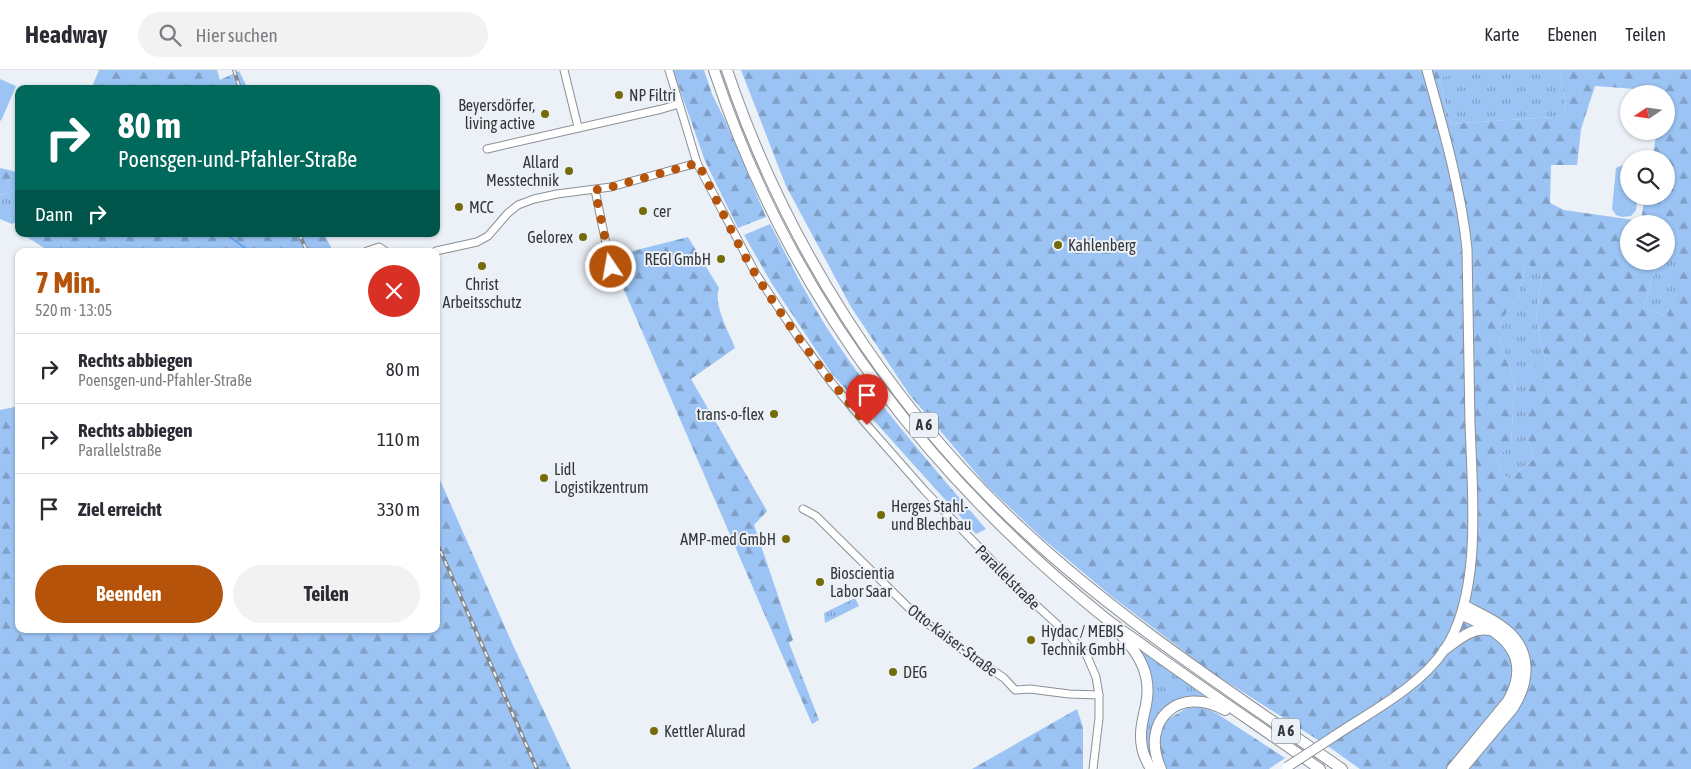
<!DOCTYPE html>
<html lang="de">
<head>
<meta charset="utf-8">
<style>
	body { margin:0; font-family:"Asap Condensed",sans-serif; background:#f2f2f3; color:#2b2b33; height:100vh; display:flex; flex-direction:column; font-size:19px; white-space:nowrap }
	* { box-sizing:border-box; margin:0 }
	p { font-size:16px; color:#7c7c81 }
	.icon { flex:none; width:28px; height:28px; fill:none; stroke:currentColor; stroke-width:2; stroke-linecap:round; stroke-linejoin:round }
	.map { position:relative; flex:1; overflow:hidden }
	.sheet { position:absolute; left:15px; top:178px; width:425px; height:385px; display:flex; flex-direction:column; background:#fff; border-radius:10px; box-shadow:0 1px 4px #0004 }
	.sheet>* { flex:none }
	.hud { position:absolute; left:15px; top:15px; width:425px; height:152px; border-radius:10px; box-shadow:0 1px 4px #0004; background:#00695c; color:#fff; overflow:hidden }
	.needle { width:32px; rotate:257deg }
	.fabs { position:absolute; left:1620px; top:15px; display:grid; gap:10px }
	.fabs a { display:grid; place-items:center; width:55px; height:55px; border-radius:50%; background:#fff; box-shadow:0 1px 4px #0004; font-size:25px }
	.pin { position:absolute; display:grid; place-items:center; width:42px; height:42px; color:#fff; margin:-51px -21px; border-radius:50% 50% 50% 0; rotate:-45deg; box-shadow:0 0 5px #0007 }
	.pin .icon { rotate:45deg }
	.me { position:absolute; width:55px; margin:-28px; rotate:348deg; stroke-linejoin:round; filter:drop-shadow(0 0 4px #0008) }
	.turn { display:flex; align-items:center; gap:18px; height:105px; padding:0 20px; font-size:22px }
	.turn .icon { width:65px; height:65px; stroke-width:2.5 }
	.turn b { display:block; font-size:35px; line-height:42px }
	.then { display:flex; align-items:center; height:48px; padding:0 20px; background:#0003; gap:10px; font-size:19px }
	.round { display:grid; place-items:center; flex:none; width:52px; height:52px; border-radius:26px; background:#f2f2f3 }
	.head { display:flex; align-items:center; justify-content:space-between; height:85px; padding:0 20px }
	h1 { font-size:30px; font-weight:700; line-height:38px; color:#b45309 }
	.action { display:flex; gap:10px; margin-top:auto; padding:10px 20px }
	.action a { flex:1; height:58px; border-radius:30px; background:#b45309; color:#fff; font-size:20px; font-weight:700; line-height:58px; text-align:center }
	.action a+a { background:#f2f2f3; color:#2b2b33 }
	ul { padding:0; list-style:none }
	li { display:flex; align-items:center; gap:15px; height:70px; padding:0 20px; border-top:1px solid #e1e1e2 }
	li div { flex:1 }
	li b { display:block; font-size:19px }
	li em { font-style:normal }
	header { display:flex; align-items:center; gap:30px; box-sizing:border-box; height:70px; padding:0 25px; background:#fff; border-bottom:1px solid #e1e1e2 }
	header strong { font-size:24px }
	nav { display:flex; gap:28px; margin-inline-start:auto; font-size:18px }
	.search { width:350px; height:45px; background:#f2f2f3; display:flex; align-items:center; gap:12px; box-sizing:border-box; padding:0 18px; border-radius:28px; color:#7c7c81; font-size:19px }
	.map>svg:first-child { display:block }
	.grass { fill:url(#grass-tufts) }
	.forest { fill:url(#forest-firs); fill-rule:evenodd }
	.pitch { fill:#9bc3f3 }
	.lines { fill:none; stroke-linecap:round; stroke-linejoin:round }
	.stream { stroke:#65a4f0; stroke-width:2 }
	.minor-casing { stroke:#8b8f95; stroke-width:9 }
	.major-casing { stroke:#8b8f95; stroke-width:11 }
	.highway-casing { stroke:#8b8f95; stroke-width:12 }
	.minor { stroke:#fff; stroke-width:7 }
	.major { stroke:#fff; stroke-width:9 }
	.highway { stroke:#fff; stroke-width:10 }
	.rail-casing { stroke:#83878b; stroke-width:4 }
	.rail { stroke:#ecf1f8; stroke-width:2; stroke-dasharray:5.5; stroke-linecap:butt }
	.major-bridge-casing { stroke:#8b8f95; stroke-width:11; stroke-linecap:butt }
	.major-bridge { stroke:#fff; stroke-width:9 }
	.route { stroke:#b45309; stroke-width:9; stroke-dasharray:0 16.2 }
	.poi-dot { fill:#756c08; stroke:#ecf1f8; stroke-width:2 }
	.labels { text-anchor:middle; stroke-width:4; stroke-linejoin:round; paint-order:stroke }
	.shield { fill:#ecf1f8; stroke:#6b6f72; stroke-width:1 }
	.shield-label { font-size:15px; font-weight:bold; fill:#343739 }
	.poi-label { font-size:16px; fill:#343739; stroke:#ecf1f8; text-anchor:start }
	.street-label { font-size:16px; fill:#343739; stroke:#ecf1f8 }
</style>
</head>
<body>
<header>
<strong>Headway</strong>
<div class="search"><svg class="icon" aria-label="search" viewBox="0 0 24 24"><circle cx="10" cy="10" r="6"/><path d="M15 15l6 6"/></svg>Hier suchen</div>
<nav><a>Karte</a><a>Ebenen</a><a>Teilen</a></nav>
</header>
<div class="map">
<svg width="1691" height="699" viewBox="0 0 1691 699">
	<defs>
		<pattern id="grass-tufts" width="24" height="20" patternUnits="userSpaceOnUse" patternTransform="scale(1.25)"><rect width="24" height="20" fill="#9bc3f3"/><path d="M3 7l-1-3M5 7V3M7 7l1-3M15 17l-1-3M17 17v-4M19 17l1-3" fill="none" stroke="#7f9fc6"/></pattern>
		<pattern id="forest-firs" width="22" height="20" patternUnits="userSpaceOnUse" patternTransform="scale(1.25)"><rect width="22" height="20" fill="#9bc3f3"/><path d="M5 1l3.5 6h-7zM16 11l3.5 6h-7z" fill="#7f9fc6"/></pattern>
	</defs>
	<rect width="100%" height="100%" fill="#ecf1f8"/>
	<!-- grass -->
	<g class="grass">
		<polygon points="1466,0 1558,0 1561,5 1566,46 1451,54 1439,8"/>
		<polygon points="19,119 19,150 12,154 0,149 0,125"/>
		<polygon points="1666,189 1685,195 1667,246 1643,238 1658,191 1666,191"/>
		<polygon points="1526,193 1542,202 1536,250 1545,289 1527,367 1534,389 1509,409 1501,403 1497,388 1511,374 1515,312 1499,269 1499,254 1517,228"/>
		<polygon points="855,528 859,536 825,553 824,543"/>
		<polygon points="1145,582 1204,626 1156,649 1149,673 1158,699 1155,699 1144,674 1149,602 1142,585"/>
	</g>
	<!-- forest -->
	<g class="forest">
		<polygon points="99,0 217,0 220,10 239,1 248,19 91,19"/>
		<polygon points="673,0 704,0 712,24 725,50 766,147 738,158 705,91"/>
		<path d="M741,0H1466L1439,8L1451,54L1566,46L1561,5L1558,0H1691V699H1360L1332,679L1210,601L1110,525L1042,468L986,415L909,324L851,237L786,116ZM1595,16L1663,21V24H1666V61H1657L1652,89H1666V126H1645L1641,151L1564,140L1550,133L1551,95H1577L1581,59ZM1629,154H1666V189L1684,195L1667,246L1643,238L1658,191H1629ZM1526,193L1542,203L1536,250L1545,289L1530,299L1527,367L1534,389L1509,409L1501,403L1497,388L1511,374L1515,312L1499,269V254L1517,228Z"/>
		<polygon points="0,98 13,101 19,105 19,119 0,125"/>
		<path d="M770,154C790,192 809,231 833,267C878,335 933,397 986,459L976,464L832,304L772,214L744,165Z"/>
		<polygon points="22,164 324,164 333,181 49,181"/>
		<path d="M688,167L719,218C713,235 729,262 735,278L691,309L767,441L754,455L793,570L789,573L819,650L812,654L621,213L617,199L630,192L629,182Z"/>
		<polygon points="19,336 19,559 436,559 436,401 512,573 571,699 0,699 0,340"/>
		<polygon points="1198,637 1207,639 1216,643 1285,688 1269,699 1165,699 1158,674 1165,651 1187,638"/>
		<polygon points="1077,639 1083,657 1083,699 972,699"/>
	</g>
	<!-- pitch -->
	<g class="pitch">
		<polygon points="0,9 16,16 1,51 0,50"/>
		<polygon points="1623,95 1629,96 1629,126 1638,126 1636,140 1631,146 1622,147 1616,145 1612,139 1616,98"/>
	</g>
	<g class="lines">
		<!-- stream -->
		<polyline class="stream" points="226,164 249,181"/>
		<defs>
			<g id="minor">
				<polyline points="564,0 578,57"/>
				<polyline points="669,0 697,93 756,204 798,267 831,312 867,355 925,421 1025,525 1071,567 1087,586 1096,607 1099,625 1099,648 1093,699"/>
				<polyline points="487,79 662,39 679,34"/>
				<polyline points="595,120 611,198"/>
				<polyline points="367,181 379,177 385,181"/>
				<polyline points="436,181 477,172 488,166 508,143 518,135 534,129 557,124 611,117 697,93"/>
				<polyline points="803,439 816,446 912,541 947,569 1004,608 1015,620 1030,619 1069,624 1099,625"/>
			</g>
			<path id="major" d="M1333,667C1370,642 1420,617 1445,579C1483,522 1472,420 1470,353C1469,295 1468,237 1467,179C1461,119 1443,58 1427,0"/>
			<g id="highway">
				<path d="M714,0C787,220 919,397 1099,543C1114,556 1132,567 1148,579C1205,620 1263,659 1320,699"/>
				<path d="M727,0C785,173 888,334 1021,458C1117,548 1234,624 1342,699"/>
				<path d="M1120,564C1140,584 1152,606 1146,635C1143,649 1139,662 1142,677C1143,685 1147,692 1151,699"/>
				<path d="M1444,580C1458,570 1471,557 1489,560"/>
				<path d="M1161,699C1139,651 1179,614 1225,640"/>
				<path d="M1452,699L1508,631C1534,585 1502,561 1462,545"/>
				<path d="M1462,699L1513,638C1530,611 1532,580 1505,559C1493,549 1478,543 1465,536"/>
			</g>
		</defs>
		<!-- minor casing -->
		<use href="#minor" class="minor-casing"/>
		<!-- major casing -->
		<use href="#major" class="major-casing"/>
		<!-- highway casing -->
		<use href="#highway" class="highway-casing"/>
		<!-- minor -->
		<use href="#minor" class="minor"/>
		<!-- major -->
		<use href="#major" class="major"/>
		<!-- highway -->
		<use href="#highway" class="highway"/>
		<defs>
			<g id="rail">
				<polyline points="234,0 240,19"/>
				<polyline points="299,164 307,181"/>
				<polyline points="436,471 537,699"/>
			</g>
		</defs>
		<!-- rail casing -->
		<use href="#rail" class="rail-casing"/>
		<!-- rail -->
		<use href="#rail" class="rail"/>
		<defs>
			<polyline id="major-bridge" points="1287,697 1333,667"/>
		</defs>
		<!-- major-bridge casing -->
		<use href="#major-bridge" class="major-bridge-casing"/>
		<!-- major-bridge -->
		<use href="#major-bridge" class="major-bridge"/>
	</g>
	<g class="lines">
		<!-- route -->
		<path class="route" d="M611,197L595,120L611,117L698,93C717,130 734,169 756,205C789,258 827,307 867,355"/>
	</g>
	<!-- markers -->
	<g class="poi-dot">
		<circle cx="619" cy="25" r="5"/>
		<circle cx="545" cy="44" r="5"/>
		<circle cx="569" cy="101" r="5"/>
		<circle cx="459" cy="137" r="5"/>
		<circle cx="643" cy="141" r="5"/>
		<circle cx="583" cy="167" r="5"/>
		<circle cx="1058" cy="175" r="5"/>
		<circle cx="721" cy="189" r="5"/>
		<circle cx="482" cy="196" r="5"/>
		<circle cx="774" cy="344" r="5"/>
		<circle cx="544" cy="408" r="5"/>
		<circle cx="881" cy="445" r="5"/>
		<circle cx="786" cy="469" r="5"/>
		<circle cx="820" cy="512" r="5"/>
		<circle cx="1031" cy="570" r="5"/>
		<circle cx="893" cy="602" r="5"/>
		<circle cx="654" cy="661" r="5"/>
	</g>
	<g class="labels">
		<!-- shield labels -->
		<g class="shield">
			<rect x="910" y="342.5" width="28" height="25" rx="4"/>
			<rect x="1272" y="648.5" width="28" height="25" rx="4"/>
		</g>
		<g class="shield-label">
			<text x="924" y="360">A 6</text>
			<text x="1286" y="666">A 6</text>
		</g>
		<!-- poi labels -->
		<g class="poi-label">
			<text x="629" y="31">NP Filtri</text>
			<text x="535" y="41" text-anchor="end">Beyersdörfer,<tspan x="535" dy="18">living active</tspan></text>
			<text x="559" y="98" text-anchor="end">Allard<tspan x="559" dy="18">Messtechnik</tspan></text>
			<text x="469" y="143">MCC</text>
			<text x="653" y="147">cer</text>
			<text x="573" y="173" text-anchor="end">Gelorex</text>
			<text x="1068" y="181">Kahlenberg</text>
			<text x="711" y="195" text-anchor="end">REGI GmbH</text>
			<text x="482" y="220" text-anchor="middle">Christ<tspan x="482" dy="18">Arbeitsschutz</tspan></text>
			<text x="764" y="350" text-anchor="end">trans-o-flex</text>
			<text x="554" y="405">Lidl<tspan x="554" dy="18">Logistikzentrum</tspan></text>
			<text x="891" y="442">Herges Stahl-<tspan x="891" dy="18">und Blechbau</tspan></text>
			<text x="776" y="475" text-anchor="end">AMP-med GmbH</text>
			<text x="830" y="509">Bioscientia<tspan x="830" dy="18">Labor Saar</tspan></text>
			<text x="1041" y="567">Hydac / MEBIS<tspan x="1041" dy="18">Technik GmbH</tspan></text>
			<text x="903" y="608">DEG</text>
			<text x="664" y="667">Kettler Alurad</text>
		</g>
		<!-- street labels -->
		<g class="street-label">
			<text transform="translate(1008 507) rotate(45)" y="6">Parallelstraße</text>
			<text transform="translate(953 570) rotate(37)" y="6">Otto-Kaiser-Straße</text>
		</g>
	</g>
</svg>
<div class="fabs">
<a><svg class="needle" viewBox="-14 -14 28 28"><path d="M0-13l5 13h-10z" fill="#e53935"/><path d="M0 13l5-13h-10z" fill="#7c7c81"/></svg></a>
<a><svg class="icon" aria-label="search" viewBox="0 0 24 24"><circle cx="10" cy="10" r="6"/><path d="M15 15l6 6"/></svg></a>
<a><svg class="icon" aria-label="layers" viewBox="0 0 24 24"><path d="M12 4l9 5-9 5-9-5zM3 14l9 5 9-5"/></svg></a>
</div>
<div class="pin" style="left:867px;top:355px;background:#d93025"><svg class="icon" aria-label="arrive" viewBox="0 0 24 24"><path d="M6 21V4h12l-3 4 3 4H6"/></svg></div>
<svg class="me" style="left:611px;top:197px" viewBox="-20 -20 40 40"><circle r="17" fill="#b45309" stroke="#fff" stroke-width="3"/><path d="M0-11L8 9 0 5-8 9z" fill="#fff"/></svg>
<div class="hud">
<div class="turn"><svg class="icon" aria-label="right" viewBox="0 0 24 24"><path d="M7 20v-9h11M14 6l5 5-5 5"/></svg><div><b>80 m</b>Poensgen-und-Pfahler-Straße</div></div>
<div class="then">Dann<svg class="icon" aria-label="right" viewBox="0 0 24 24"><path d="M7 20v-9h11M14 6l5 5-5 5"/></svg></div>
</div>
<section class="sheet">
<div class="head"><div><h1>7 Min.</h1><p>520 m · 13:05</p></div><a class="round" style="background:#d93025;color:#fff"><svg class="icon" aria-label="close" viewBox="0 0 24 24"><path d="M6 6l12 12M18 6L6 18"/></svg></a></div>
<ul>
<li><svg class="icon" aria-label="right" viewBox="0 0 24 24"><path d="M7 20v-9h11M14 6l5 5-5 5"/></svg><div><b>Rechts abbiegen</b><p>Poensgen-und-Pfahler-Straße</p></div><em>80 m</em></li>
<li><svg class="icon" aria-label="right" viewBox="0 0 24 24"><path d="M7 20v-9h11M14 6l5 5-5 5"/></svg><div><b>Rechts abbiegen</b><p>Parallelstraße</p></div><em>110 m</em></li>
<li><svg class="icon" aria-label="arrive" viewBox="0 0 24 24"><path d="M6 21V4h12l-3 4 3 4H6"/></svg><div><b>Ziel erreicht</b></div><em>330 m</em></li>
</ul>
<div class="action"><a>Beenden</a><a>Teilen</a></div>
</section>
</div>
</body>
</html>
